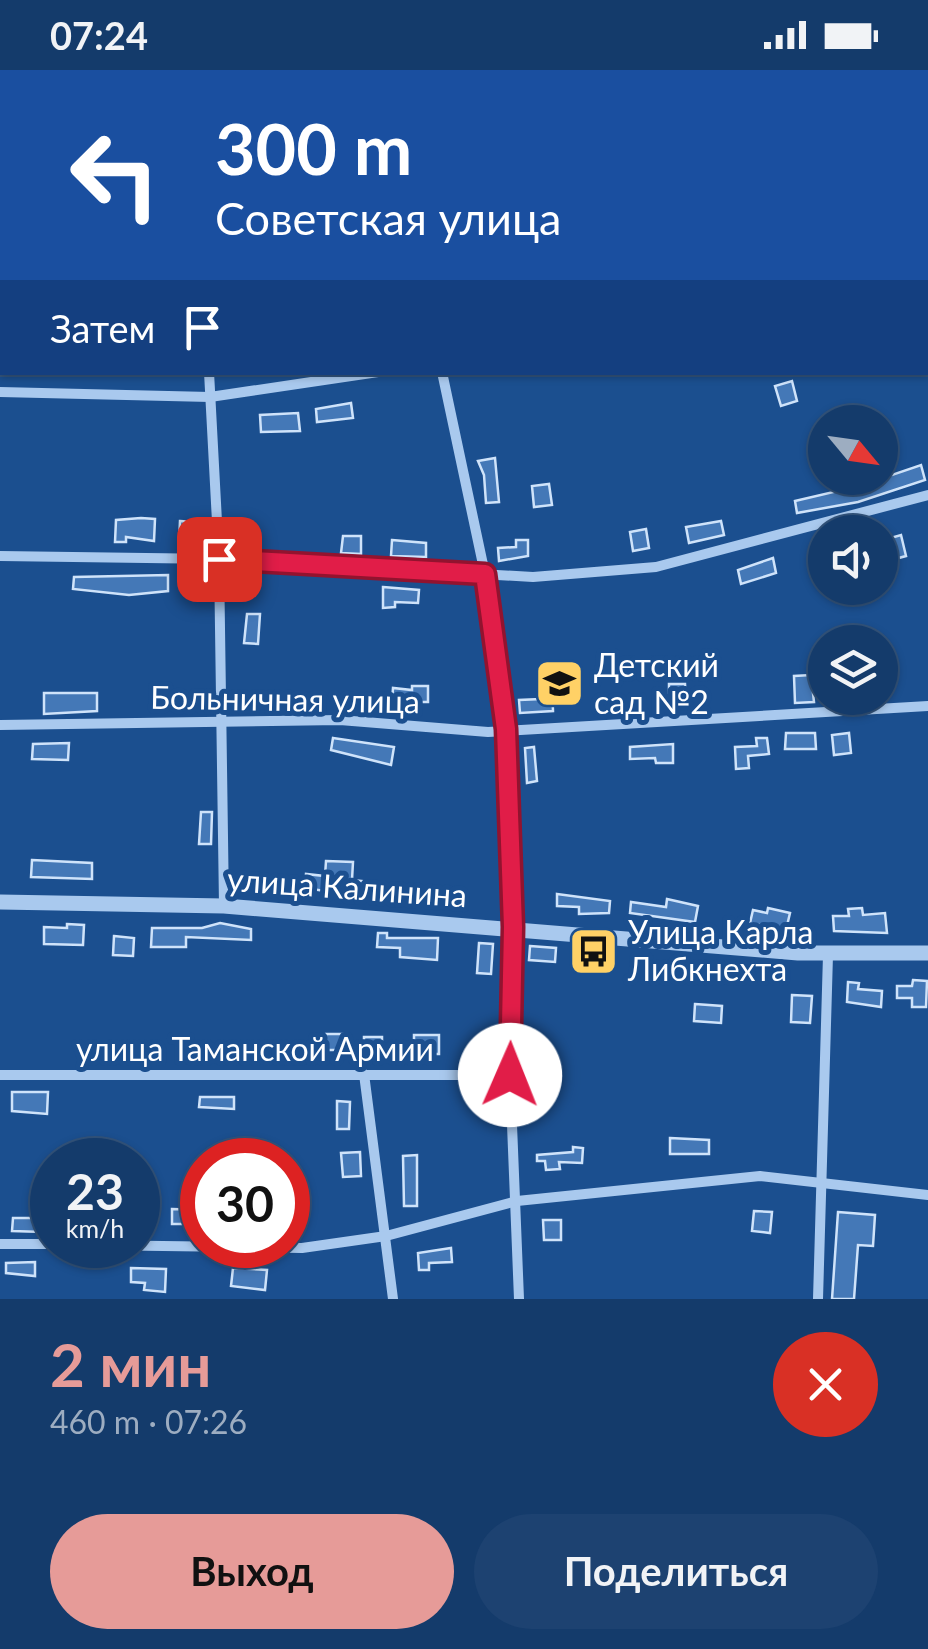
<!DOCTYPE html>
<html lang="ru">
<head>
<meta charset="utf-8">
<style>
	body { margin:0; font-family:Lato,sans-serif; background:#1d4271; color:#f1f3f6; height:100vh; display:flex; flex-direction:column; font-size:38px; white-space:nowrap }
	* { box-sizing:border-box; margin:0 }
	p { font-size:32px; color:#9dadc1 }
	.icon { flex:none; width:55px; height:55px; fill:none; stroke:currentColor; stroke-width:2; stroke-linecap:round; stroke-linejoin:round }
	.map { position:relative; height:1229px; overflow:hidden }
	.sheet { display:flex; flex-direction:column; background:#143b6b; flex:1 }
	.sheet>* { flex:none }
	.guide { position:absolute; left:0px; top:0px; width:930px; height:305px; box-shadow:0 2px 8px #0004,0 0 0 2px #33557e; background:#1a4fa0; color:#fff; overflow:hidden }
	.needle { width:65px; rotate:119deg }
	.tools { position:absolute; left:808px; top:335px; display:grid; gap:20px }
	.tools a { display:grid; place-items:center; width:90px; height:90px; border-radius:50%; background:#143b6b; box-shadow:0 2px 8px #0004,0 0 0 2px #33557e; font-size:50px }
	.speed { position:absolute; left:30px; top:1068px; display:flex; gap:20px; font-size:50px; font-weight:700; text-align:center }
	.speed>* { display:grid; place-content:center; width:130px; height:130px; border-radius:50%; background:#143b6b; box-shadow:0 2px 8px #0004,0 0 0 2px #33557e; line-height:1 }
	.speed small { font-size:25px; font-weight:400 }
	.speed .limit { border:15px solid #d22; background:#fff; color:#111 }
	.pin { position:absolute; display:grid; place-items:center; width:85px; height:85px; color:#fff; margin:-42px; border-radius:20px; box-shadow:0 5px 15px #0006 }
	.me { position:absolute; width:110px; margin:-55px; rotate:1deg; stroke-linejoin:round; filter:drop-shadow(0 0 8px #0008) }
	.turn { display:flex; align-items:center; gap:35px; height:210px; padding:0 50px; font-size:45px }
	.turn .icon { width:130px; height:130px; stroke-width:2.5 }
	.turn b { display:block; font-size:70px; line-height:85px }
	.then { display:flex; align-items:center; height:95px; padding:0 50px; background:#0003; gap:20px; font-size:38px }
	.round { display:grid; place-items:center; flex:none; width:105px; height:105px; border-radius:52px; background:#1d4271 }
	.summary { display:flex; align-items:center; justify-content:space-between; height:170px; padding:0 50px }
	h1 { font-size:60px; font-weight:700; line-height:75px; color:#e69b98 }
	.button { display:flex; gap:20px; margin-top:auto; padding:20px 50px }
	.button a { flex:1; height:115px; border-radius:60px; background:#e69b98; color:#111; font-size:40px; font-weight:700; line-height:115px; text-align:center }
	.button a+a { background:#1d4271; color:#f1f3f6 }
	.status { display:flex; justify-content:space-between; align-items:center; height:70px; padding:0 50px; background:#143b6b; direction:ltr }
	.status svg { height:28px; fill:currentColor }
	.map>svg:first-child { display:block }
	.building { fill:#4478b7; stroke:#cfe3fa; stroke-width:2.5 }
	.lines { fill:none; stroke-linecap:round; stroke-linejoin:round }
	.service { stroke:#a9c9ee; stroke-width:6 }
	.minor { stroke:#a9c9ee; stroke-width:10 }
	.tertiary { stroke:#a9c9ee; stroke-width:15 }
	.route-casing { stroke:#92132f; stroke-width:25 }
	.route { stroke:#e11d48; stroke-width:18 }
	.labels { text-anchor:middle; stroke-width:10; stroke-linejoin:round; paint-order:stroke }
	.poi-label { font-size:32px; fill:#fff; stroke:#1b4f8f; text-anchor:start }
	.street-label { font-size:32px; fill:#fff; stroke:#1b4f8f }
</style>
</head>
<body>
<div class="status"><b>07:24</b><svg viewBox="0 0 49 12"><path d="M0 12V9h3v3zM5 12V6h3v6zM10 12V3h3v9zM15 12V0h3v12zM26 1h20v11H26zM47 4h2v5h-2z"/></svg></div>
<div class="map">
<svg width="928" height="1229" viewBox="0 0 928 1229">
	<rect width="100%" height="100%" fill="#1b4f8f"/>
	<!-- building -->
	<g class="building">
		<polygon points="792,311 797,331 781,336 775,316"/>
		<polygon points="351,333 353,348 317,352 316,339"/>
		<polygon points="298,343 300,361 261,362 260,345"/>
		<polygon points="495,388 499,432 486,433 484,405 478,391"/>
		<polygon points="921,395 925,410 858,432 797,443 795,431 838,421 836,417 846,414 848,420"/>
		<polygon points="549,414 552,435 534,437 532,416"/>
		<polygon points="141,448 155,449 154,471 126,467 126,472 115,472 116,450"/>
		<polygon points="180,451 206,453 205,473 179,471"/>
		<polygon points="721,451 724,465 689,473 686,457"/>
		<polygon points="646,459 649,478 633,481 630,462"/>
		<polygon points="901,465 906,486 880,493 880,471"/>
		<polygon points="343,466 361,466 361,484 341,483"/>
		<polygon points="392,470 426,473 426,487 391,486"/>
		<polygon points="516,470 528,470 528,486 499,491 498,478 516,477"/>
		<polygon points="773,488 776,503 741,514 738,500"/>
		<polygon points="168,505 168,521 129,525 73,519 74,507"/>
		<polygon points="383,517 419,520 418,533 395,532 395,537 383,538"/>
		<polygon points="247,544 260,544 258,574 244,573"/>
		<polygon points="811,605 814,632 795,633 794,606"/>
		<polygon points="669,614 685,614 686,634 669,635"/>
		<polygon points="552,615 553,641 520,643 519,630 541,629 540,616"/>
		<polygon points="412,616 428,616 428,632 392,632 393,618 412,620"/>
		<polygon points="44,623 97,623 97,641 44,644"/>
		<polygon points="786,663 815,663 816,679 785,679"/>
		<polygon points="849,663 851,683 834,685 832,665"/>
		<polygon points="333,668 394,677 391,695 331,680"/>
		<polygon points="756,668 767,668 769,684 748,686 749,698 736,699 735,677 757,676"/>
		<polygon points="69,673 68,690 32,689 33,674"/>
		<polygon points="673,674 673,693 656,693 655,688 630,689 630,677"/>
		<polygon points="534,677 537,711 527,713 525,678"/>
		<polygon points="201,742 212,742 211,774 199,774"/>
		<polygon points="32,790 92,793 92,809 31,807"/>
		<polygon points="326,791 353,792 352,810 372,812 371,828 305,818 306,804 325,806"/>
		<polygon points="557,824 610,831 609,843 579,844 579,837 557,836"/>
		<polygon points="667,829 698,836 695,852 630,843 631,832 666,837"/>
		<polygon points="768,838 790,843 786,860 750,853 753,840 767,843"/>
		<polygon points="862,838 863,845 885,843 887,863 834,861 833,846 849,846 848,839"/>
		<polygon points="220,853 251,859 251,870 186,867 186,877 151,877 152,858 202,858"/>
		<polygon points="67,854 84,855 83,875 44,874 44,857 67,858"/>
		<polygon points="378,863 387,863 387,868 438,868 437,890 400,887 400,878 377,877"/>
		<polygon points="114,866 134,868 133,886 113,885"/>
		<polygon points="479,873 493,874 491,904 477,903"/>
		<polygon points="530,876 556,878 555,892 529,890"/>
		<polygon points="913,910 927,911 926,937 912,937 912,928 897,928 897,916 912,916"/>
		<polygon points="848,912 859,913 858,919 882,921 881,937 847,932"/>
		<polygon points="792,925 812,926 810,953 791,952"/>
		<polygon points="695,934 722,936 721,953 694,951"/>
		<polygon points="326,964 345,964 345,980 325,980"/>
		<rect x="414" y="965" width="25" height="19"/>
		<rect x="364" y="967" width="18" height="18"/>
		<polygon points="95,972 132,974 132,990 95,989"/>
		<polygon points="12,1022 48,1022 47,1044 12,1041"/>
		<polygon points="200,1027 234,1027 234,1039 199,1037"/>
		<polygon points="337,1031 350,1032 349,1059 337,1059"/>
		<polygon points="670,1068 709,1070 709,1084 670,1084"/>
		<polygon points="573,1077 583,1078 582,1093 559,1092 560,1099 546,1100 545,1091 537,1091 537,1085 573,1082"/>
		<polygon points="360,1082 361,1106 343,1107 341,1083"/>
		<polygon points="417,1085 417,1136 404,1136 403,1086"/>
		<polygon points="172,1139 202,1140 202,1154 172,1154"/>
		<polygon points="754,1141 772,1142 770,1163 752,1161"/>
		<polygon points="838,1142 875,1145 873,1176 858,1175 854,1229 832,1229"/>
		<polygon points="13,1148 44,1148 43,1162 12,1161"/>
		<polygon points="543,1150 561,1150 561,1170 544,1170"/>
		<polygon points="451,1178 452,1192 429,1193 429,1200 419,1200 418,1183"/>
		<polygon points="35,1192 35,1206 6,1203 6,1193"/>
		<polygon points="131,1198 166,1199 165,1222 144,1220 145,1213 131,1212"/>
		<polygon points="233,1198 267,1200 265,1220 231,1216"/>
	</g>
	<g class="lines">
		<!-- service -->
		<polyline class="service" points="916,0 917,2"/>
		<!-- minor -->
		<g class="minor">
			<polyline points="98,0 106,2"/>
			<polyline points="417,0 417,2"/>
			<polyline points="842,0 843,2"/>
			<polyline points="359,2 375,0"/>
			<polyline points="928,242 928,243"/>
			<polyline points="209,302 219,489 224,836"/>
			<polyline points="442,302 485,504 506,659 513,857 510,1005 519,1229"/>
			<polyline points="0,322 210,327 378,302"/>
			<polyline points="0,486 219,489 533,507 656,497 928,425"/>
			<polyline points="0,655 340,650 488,662 928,636"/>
			<polyline points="364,1004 393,1229"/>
			<polyline points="0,1005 510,1005"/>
			<polyline points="0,1174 52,1174"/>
			<polyline points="88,1175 302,1178 386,1166 517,1131 760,1106 928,1125"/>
			<polyline points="818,1229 828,885"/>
		</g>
		<!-- tertiary -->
		<polyline class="tertiary" points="0,832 224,836 798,883 928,883"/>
	</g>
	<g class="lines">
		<defs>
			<polyline id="route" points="219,489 485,504 506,659 513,857 510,1005"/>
		</defs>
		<!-- route casing -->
		<use href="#route" class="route-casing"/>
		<!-- route -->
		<use href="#route" class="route"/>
	</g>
	<!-- icons -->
	<defs>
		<symbol id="school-square" viewBox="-11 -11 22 22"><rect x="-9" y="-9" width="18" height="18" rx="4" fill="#ffd166" stroke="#1b4f8f"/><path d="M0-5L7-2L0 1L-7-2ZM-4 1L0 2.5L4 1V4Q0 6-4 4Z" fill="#111"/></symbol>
		<symbol id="bus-square" viewBox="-11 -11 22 22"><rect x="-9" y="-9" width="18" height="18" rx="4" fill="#ffd166" stroke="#1b4f8f"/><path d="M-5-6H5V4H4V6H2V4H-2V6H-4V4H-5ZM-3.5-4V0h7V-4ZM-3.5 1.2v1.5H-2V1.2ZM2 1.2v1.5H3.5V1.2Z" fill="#111"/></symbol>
	</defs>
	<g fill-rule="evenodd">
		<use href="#school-square" x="532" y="586" width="55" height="55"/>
		<use href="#bus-square" x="566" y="854" width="55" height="55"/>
	</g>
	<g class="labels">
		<!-- poi labels -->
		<g class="poi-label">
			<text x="594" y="607">Детский<tspan x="594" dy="37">сад №2</tspan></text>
			<text x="628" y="874">Улица Карла<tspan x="628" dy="37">Либкнехта</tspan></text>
		</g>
		<!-- street labels -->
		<g class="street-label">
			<text transform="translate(285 630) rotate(1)" y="11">Больничная улица</text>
			<text transform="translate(347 818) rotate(4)" y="11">улица Калинина</text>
			<text x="255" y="991">улица Таманской Армии</text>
		</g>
	</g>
</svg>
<div class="tools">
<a><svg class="needle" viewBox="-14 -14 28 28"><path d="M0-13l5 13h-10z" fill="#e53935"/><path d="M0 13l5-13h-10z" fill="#9dadc1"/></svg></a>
<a><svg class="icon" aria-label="sound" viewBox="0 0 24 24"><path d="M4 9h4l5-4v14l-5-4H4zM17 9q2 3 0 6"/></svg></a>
<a><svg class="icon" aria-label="layers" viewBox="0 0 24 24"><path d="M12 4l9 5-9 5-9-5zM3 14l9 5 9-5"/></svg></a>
</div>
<div class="speed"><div>23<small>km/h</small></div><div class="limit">30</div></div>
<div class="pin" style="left:219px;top:489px;background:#d93025"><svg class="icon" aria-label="arrive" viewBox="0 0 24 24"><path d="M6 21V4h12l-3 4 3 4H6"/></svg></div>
<svg class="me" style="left:510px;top:1005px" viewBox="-20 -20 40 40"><circle r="19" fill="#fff"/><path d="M0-13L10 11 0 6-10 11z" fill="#e11d48"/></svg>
<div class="guide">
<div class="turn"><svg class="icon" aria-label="left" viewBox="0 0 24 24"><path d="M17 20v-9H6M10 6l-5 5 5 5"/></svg><div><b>300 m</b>Советская улица</div></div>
<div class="then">Затем<svg class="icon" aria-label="arrive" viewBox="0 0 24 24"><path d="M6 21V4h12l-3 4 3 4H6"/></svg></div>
</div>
</div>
<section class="sheet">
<div class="summary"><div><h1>2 мин</h1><p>460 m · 07:26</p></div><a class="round" style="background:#d93025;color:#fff"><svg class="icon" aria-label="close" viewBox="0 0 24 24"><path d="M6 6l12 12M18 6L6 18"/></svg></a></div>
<div class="button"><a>Выход</a><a>Поделиться</a></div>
</section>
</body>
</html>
